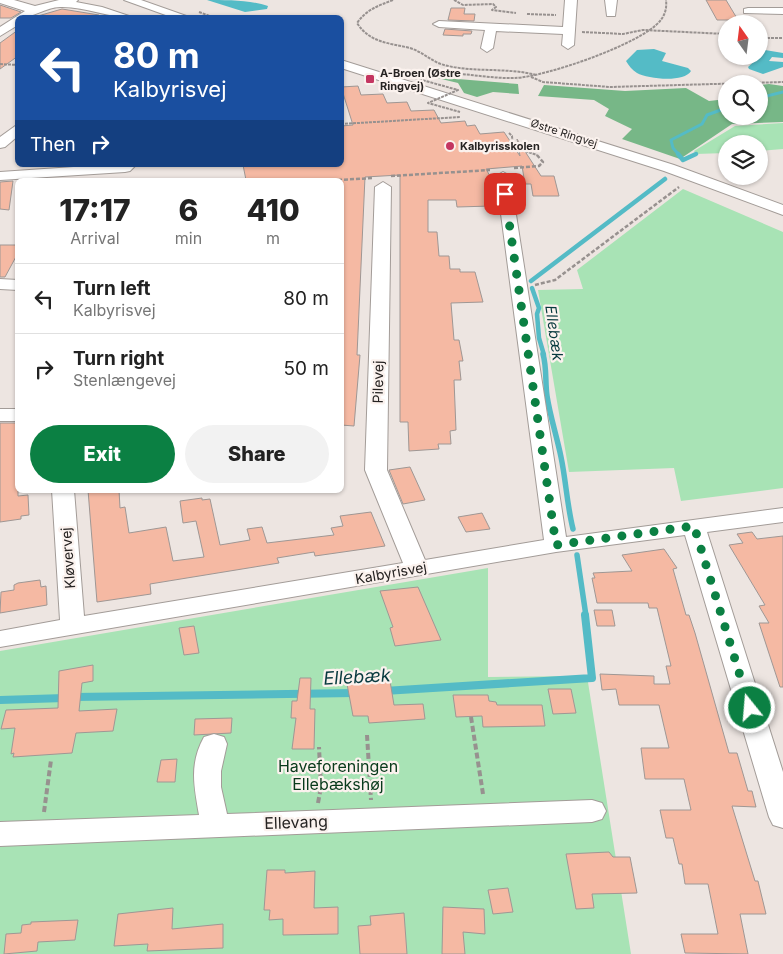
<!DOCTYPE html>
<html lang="en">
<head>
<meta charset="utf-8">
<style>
	body { margin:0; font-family:Inter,sans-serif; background:#f2f2f2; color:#222; height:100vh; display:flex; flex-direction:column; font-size:19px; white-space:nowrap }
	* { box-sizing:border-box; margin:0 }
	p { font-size:16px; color:#767676 }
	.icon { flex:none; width:28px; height:28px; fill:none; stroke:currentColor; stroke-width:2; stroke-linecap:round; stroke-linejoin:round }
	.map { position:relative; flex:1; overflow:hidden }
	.side { position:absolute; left:15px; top:178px; width:329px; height:315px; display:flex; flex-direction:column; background:#fff; border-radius:8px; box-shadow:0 1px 4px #0004 }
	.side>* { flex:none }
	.banner { position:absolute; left:15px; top:15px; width:329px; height:152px; border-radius:8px; box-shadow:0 1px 4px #0004; background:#1a4fa0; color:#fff; overflow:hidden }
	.needle { width:32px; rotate:346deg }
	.fabs { position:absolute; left:718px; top:15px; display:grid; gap:10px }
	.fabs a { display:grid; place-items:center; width:50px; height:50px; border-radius:50%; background:#fff; box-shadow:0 1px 4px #0004; font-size:25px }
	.pin { position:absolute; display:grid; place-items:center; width:42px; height:42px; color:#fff; margin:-21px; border-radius:10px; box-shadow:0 2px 8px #0006 }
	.me { position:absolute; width:55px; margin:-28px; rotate:343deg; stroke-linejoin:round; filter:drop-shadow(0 0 4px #0008) }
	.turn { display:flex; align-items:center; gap:18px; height:105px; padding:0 15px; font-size:22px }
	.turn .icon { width:65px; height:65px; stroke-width:2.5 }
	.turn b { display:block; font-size:35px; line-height:42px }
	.then { display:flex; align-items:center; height:48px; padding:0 15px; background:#0003; gap:10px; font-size:19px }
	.eta { display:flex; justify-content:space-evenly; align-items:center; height:85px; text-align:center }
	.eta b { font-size:30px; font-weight:800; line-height:35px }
	.cta { display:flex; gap:10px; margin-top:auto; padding:10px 15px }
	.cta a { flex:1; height:58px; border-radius:30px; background:#0b8043; color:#fff; font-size:20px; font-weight:800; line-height:58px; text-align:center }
	.cta a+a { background:#f2f2f2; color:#222 }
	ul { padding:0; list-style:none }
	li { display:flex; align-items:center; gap:15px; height:70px; padding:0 15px; border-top:1px solid #e0e0e0 }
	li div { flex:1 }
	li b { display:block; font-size:19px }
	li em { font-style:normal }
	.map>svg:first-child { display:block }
	.green { fill:#a8e3b5 }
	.forest { fill:#77b787 }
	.water { fill:#54bbc6 }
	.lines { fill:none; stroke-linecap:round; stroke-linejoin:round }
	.stream-far3 { stroke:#54bbc6; stroke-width:3 }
	.stream-far2 { stroke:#54bbc6; stroke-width:4.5 }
	.stream-far1 { stroke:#54bbc6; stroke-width:5.5 }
	.stream { stroke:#54bbc6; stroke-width:8 }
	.building { fill:#f5b9a3; stroke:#9f9794 }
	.minor-casing { stroke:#a39c98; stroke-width:2 }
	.path-far2 { stroke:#97918f; stroke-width:2; stroke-dasharray:3 1; stroke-linecap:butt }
	.path-far1 { stroke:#97918f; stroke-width:2.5; stroke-dasharray:4 2; stroke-linecap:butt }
	.path { stroke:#97918f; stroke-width:4; stroke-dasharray:6 3; stroke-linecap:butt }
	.minor { fill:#fff; fill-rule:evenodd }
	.path-bridge { stroke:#97918f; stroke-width:2; stroke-dasharray:3 1; stroke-linecap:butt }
	.route { stroke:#0b8043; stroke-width:9; stroke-dasharray:0 16.2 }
	.poi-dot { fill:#c43661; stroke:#fbf2ee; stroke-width:2 }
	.labels { text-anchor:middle; stroke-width:4.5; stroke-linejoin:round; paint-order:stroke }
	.far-poi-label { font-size:11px; font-weight:bold; fill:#262322; stroke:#fbf2ee; text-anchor:start }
	.far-street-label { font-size:11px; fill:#262322; stroke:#fbf2ee }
	.street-label { font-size:14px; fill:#262322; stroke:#fbf2ee }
	.water-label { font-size:15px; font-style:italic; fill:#083a3f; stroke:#fbf2ee }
	.near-park-label { font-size:16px; fill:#083a1b; stroke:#fbf2ee }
	.near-street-label { font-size:16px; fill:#262322; stroke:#fbf2ee }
	.near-water-label { font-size:18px; font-style:italic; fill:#083a3f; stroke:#fbf2ee }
</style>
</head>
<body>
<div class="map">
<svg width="783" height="954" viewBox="0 0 783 954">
	<rect width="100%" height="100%" fill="#ede5e1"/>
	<!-- green -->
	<g class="green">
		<polygon points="783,123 783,149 759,151 759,144 726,144 726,153 696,154 694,151 735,126"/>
		<polygon points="683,189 783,232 783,488 681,501 674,468 569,472 538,290 583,289 577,270"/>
		<polygon points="488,568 488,677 587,676 631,954 0,954 0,651"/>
	</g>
	<!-- forest -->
	<g class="forest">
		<polygon points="433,77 518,84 519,94 493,92 477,97 464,93 458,83"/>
		<polygon points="769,84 783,86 783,122 732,124 680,159 622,139 632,129 605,116 609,109 594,100 538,96 544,85 625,91 686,88 709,101 726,99 726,116 759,116 759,85"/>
	</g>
	<!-- water -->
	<g class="water">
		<path d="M207,0C226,0 251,0 268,6L267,9L245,12Z"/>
		<path d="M654,49L666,53L662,61L688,68L691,71C684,83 648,79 637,73C632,70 629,66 626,61L637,50Z"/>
		<polygon points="765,50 783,53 783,58 772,57 769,61 783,62 783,67 763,74 749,69 748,67 759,57 759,51"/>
	</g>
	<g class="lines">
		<!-- stream-far3 -->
		<g class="stream-far3">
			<polyline points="759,98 783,92"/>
			<polyline points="679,155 673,148 671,140 702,124 707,115 726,108"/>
			<polyline points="694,155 696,154"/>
		</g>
		<!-- stream-far2 -->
		<g class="stream-far2">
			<polyline points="678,154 683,160 696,154"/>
			<polyline points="531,281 665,179"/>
			<polyline points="532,288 539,308 537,314 539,338 544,355"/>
		</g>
		<!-- stream-far1 -->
		<g class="stream-far1">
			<path d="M543,354C547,368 545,382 547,396C550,416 557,437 561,457C566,481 567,505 573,529"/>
			<polyline points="577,555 586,616"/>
		</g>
		<!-- stream -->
		<g class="stream">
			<polyline points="384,691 592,678 585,615"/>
			<polyline points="74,697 355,693"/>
			<polyline points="0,700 65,698"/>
		</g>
	</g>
	<!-- building -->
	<g class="building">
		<polygon points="706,0 726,0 738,20 717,20"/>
		<polygon points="0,5 21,12 11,18 0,18"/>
		<polygon points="451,8 465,8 464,14 475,14 474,21 448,20"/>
		<polygon points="62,9 99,15 98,18 31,18"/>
		<polygon points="445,29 472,31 471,34 463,34 463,36 443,35"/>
		<polygon points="18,30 18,56 0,69 0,43"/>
		<polygon points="358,86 361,95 383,94 387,103 407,102 411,111 434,110 441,123 465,121 467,126 475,125 480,134 504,132 520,156 517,139 541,176 554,176 559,196 533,196 531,184 525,184 522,166 486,169 495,185 497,195 489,195 491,206 457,207 456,200 428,200 428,232 437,232 439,256 449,256 450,269 460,269 460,272 475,272 483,302 451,303 454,340 459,340 463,361 459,361 461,380 454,380 456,430 450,431 451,444 438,444 439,449 409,451 408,422 400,422 400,175 365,177 357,355 360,355 354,426 341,425 341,180 246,180 243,165 341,165 341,126 353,125 341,87"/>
		<polygon points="13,181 9,210 0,209 0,182"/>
		<polygon points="0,245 18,245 18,253 5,277 0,277"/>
		<polygon points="0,423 18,423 18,496 28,495 29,515 21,516 21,519 0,522"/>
		<polygon points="410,467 425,500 403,504 389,470"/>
		<polygon points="88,490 119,490 120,508 125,507 129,533 166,527 173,561 204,557 196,521 183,523 180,501 202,498 202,500 210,499 220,545 250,540 247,529 262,527 267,543 334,535 331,528 343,526 340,516 371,512 385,546 315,556 314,552 277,558 279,563 150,584 151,594 97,602"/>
		<polygon points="482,513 490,529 466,532 458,517"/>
		<polygon points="752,532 757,539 783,536 783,687 780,687 759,623 769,623 759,606 765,605 729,545 743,543 737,534"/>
		<polygon points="664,549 677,568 673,569 686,615 689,615 695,633 729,753 737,753 748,791 752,791 756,807 732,806 755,881 758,881 766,914 740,914 748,954 685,953 681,934 718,934 708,884 685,884 682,864 679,864 673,838 666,838 660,810 691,810 684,779 645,779 641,748 669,748 659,705 619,705 616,689 602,690 600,674 654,676 654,684 670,684 666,666 671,666 657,608 649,608 648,603 597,603 592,578 595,578 593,573 632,571 622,555"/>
		<polygon points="40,580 41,587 46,586 47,605 0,613 1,592 14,590 14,585 18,583"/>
		<polygon points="418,587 441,640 395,646 390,628 393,627 380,591"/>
		<polygon points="594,610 612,610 615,626 597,626"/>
		<polygon points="194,626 199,653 184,655 179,628"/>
		<polygon points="93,665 93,681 82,683 79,711 117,709 113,731 76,733 72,753 13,757 14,753 11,754 15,728 1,729 6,710 58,708 59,671"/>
		<polygon points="300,678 311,678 310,709 315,709 314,749 292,749 296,718 291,718 292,701 297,701"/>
		<polygon points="367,681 390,681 394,705 423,704 425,719 369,723 368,716 353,716 347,684"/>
		<polygon points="548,689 571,689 576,713 553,714"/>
		<polygon points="453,695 488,695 489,701 496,702 497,705 542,705 545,726 483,727 482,716 456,717"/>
		<polygon points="232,718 231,733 194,735 195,719"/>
		<polygon points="177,759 175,782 157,782 161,760"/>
		<polygon points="609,852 613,857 630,857 637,893 592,894 594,908 576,909 566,854"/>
		<polygon points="267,870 285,870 285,873 315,871 314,908 338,907 338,934 283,935 283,919 269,920 270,910 264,910"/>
		<polygon points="508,888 513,912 493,914 488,890"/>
		<polygon points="443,907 484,909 485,934 463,932 465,954 442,954"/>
		<polygon points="173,908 172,929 223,924 223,948 147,951 148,944 114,946 118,914"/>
		<polygon points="404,913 407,954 360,954 358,926 371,925 370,916"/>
		<polygon points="78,920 75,940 38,942 37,951 4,954 6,934 21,933 22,925 31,924 31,922"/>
	</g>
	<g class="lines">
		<defs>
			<g id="minor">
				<path d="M0,0H14L35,6L59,0H78L76,2L102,7L135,18C109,18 87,7 62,7C47,6 34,18 18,18V25L0,36V27L25,11L0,3Z"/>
				<polygon points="124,0 141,0 192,18 174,18"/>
				<polygon points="565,0 577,0 574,45 568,49 562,45 563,34 496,31 493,48 487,52 481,48 485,30 439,27 433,24 439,21 563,27"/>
				<polygon points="605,0 617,0 615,16 607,16"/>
				<polygon points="748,8 783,8 783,14 744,13 744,9"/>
				<polygon points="341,60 674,165 783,205 783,215 664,171 341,68"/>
				<polygon points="18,124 18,136 5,147 0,148 0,137"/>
				<polygon points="103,165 136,165 130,171 125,172 0,180 0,172"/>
				<polygon points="503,172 510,176 566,537 783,508 783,522 707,532 783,772 783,828 773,825 769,817 685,535 556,552 0,647 0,631 60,620 52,490 74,490 84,616 403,563 365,470 375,187 383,182 391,187 387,470 425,560 544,540 496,176"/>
				<polygon points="0,279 18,280 18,290 0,289"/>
				<rect x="0" y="409" width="18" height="12"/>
				<path d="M214,734L224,737L227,744L221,771V787L227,814L592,800L602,803L606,811L602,819L592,822L0,846V822L199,815C194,786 189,764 204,737Z"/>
			</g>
		</defs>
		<!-- minor casing -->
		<use href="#minor" class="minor-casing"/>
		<!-- path-far2 -->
		<g class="path-far2">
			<path d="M393,0C378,6 367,9 357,23C370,43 389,43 410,48C423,52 432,62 444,65C474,73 506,67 536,75"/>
			<polyline points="454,0 463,5 493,4 496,7 492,10 516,13"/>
			<polyline points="199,12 215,18"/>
			<polyline points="527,14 556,15"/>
			<polyline points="582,32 623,34 643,30 726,34"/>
			<polyline points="759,38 783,38"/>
			<polyline points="0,64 18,65"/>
			<path d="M423,76C454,69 483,79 515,78C545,77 641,44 660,21C665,15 667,8 666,0"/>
			<polyline points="531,77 543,82 610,87 783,82"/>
			<polyline points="341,124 460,117"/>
			<polyline points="509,133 512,136 513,147 537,155"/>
		</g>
		<!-- path-far1 -->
		<g class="path-far1">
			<polyline points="514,168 539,166 543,162 536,154"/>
			<polyline points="391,176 490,170"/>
			<polyline points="338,180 373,178"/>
			<polyline points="535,285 555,280 679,187"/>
		</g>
		<!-- path -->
		<g class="path">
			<polyline points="471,717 483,794"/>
			<polyline points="367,735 371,800"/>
			<polyline points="318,803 321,787 319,747"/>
			<polyline points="44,812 51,760"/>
		</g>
		<!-- minor -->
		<use href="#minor" class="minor"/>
		<!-- path-bridge -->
		<polyline class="path-bridge" points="415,78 458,90 428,103 460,112"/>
	</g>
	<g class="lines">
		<!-- route -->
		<polyline class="route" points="505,194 556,545 694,526 750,708"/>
	</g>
	<!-- markers -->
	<g class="poi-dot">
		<rect x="365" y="74" width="10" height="10" rx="2.5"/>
		<circle cx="450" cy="146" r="5"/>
	</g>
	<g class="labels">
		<!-- far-poi labels -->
		<g class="far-poi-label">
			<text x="380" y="77">A-Broen (Østre<tspan x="380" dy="13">Ringvej)</tspan></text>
			<text x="460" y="150">Kalbyrisskolen</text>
		</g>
		<!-- far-street labels -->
		<g class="far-street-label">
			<text transform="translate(564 133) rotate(18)" y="4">Østre Ringvej</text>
		</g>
		<!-- street labels -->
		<g class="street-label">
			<text transform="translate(378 382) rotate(-89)" y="5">Pilevej</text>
			<text transform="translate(68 558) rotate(-94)" y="5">Kløvervej</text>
			<text transform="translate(391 573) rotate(-10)" y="5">Kalbyrisvej</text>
		</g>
		<!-- water labels -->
		<g class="water-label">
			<text transform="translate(554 333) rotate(82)" y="5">Ellebæk</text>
		</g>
		<!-- near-park labels -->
		<g class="near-park-label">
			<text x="338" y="772">Haveforeningen<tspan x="338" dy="18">Ellebækshøj</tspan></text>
		</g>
		<!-- near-street labels -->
		<g class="near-street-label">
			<text transform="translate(296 822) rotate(-2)" y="6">Ellevang</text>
		</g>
		<!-- near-water labels -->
		<g class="near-water-label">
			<text transform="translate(357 677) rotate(-3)" y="6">Ellebæk</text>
		</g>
	</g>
</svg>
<div class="fabs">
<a><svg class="needle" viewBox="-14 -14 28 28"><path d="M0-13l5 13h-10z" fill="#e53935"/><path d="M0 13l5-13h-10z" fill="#767676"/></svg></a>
<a><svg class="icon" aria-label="search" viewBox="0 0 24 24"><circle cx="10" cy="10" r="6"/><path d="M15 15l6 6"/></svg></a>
<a><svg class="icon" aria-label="layers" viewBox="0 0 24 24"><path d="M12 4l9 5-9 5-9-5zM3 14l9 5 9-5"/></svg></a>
</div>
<div class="pin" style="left:505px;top:194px;background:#d93025"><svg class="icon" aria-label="arrive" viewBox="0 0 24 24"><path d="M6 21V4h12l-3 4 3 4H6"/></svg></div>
<svg class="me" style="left:750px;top:708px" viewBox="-20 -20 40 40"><circle r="17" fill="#0b8043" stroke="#fff" stroke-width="3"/><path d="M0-11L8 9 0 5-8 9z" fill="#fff"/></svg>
<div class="banner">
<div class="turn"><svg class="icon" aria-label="left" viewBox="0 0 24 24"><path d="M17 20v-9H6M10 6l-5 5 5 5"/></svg><div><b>80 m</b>Kalbyrisvej</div></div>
<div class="then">Then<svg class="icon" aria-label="right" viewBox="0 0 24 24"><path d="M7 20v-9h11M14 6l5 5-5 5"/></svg></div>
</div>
<section class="side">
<div class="eta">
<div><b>17:17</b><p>Arrival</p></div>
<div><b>6</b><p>min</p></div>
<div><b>410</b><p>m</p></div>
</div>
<ul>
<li><svg class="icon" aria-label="left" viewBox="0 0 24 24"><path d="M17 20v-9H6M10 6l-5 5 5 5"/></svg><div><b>Turn left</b><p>Kalbyrisvej</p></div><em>80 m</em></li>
<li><svg class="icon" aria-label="right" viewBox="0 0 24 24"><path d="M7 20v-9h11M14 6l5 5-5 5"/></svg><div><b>Turn right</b><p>Stenlængevej</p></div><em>50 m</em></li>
</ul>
<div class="cta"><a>Exit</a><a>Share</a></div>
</section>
</div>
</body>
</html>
